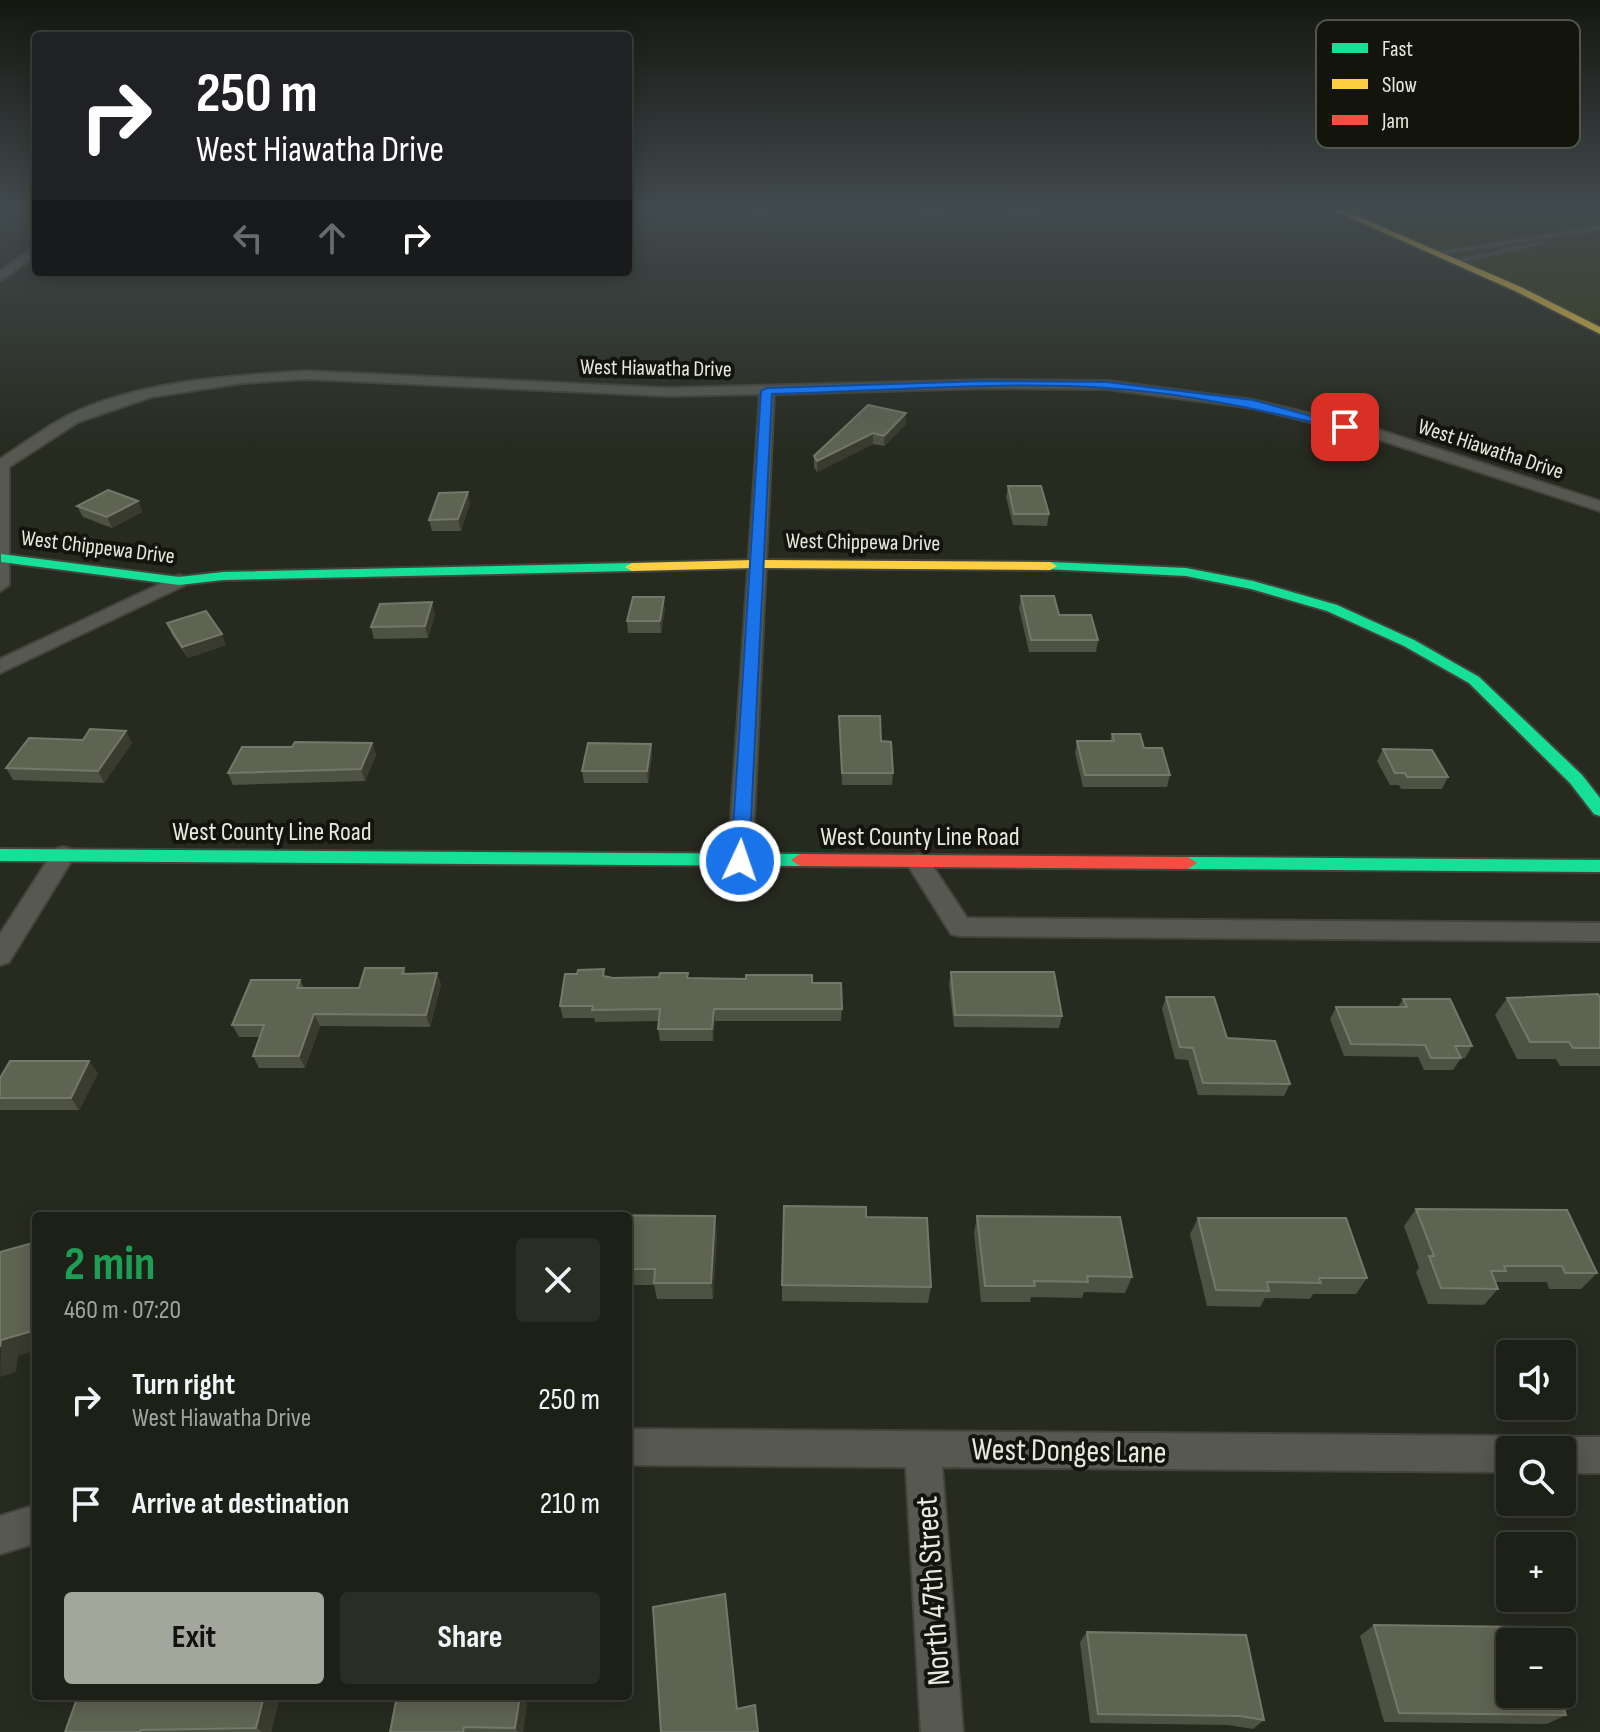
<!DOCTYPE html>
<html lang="en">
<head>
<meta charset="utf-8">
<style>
	body { margin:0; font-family:"Sofia Sans Condensed",sans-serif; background:#2a2d24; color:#f1f3f6; height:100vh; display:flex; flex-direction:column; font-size:30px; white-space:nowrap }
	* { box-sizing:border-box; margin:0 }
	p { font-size:26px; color:#a0a3a1 }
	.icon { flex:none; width:44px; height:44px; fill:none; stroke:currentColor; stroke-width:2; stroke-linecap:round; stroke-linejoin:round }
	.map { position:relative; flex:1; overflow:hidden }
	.panel { position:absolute; left:32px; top:1212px; width:600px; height:488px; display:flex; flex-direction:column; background:#1d2017; border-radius:8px; box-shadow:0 4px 20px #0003,0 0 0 2px #3b3e36 }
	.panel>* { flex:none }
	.hud { position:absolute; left:32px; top:32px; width:600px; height:244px; border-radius:8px; box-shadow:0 4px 20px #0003,0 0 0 2px #3b3e36; background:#202124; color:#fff; overflow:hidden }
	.fabs { position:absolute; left:1496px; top:1340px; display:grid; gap:16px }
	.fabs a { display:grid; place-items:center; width:80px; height:80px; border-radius:8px; background:#1d2017; box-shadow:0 4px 20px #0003,0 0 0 2px #3b3e36; font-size:40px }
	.pin { position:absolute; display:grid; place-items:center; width:68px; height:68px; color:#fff; margin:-34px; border-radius:16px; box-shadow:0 4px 12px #0006 }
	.me { position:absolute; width:88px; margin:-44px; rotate:3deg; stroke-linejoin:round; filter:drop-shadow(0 0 6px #0008) }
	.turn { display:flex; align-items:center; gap:28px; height:168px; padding:0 32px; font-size:36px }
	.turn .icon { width:104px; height:104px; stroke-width:2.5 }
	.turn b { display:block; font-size:56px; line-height:68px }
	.lanes { display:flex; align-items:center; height:76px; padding:0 32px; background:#0003; justify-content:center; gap:40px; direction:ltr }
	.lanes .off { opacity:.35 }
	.round { display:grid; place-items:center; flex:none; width:84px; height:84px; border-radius:8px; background:#2a2d24 }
	.head { display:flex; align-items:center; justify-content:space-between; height:136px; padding:0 32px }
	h1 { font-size:48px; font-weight:700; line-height:60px; color:#1e9e55 }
	.button { display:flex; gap:16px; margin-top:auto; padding:16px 32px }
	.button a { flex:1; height:92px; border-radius:8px; background:#a3a69a; color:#111; font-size:32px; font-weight:700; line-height:92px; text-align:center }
	.button a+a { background:#2a2d24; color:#f1f3f6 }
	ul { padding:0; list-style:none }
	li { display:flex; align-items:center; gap:24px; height:104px; padding:0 32px }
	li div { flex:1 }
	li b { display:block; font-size:30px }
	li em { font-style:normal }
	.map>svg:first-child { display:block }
	.green { fill:#353d15 }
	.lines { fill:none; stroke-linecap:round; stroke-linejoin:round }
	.lane-casing { stroke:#43453c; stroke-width:4 }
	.street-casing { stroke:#43453c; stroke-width:4 }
	.fast-casing { stroke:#43453c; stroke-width:4 }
	.slow-casing { stroke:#43453c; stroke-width:4 }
	.jam-casing { stroke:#43453c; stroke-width:4 }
	.lane { fill:#575951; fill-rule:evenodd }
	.street { fill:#575951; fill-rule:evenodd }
	.fast { fill:#16e098; fill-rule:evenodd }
	.slow { fill:#ffcf43; fill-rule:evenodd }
	.jam { fill:#f24e42; fill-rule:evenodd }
	.wall { fill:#4e5242 }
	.shaded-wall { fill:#383b2d }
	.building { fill:#5f6352; stroke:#747868; stroke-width:2 }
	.route { fill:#1a73e8; stroke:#114b97; stroke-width:2 }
	.labels { text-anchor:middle; stroke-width:8; stroke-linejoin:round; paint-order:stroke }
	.far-street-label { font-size:22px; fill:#e6e9dd; stroke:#13150d }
	.street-label { font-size:26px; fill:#e6e9dd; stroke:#13150d }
	.near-street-label { font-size:32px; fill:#e6e9dd; stroke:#13150d }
	.key { fill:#13150d; stroke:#52554b; stroke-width:2 }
	.key-label { font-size:22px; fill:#e6e9dd }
</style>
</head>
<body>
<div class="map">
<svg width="1600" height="1732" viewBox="0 0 1600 1732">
	<rect width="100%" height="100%" fill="#272a1f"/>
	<!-- green -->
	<polygon class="green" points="1337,210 1600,210 1600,320 1581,321"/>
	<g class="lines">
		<defs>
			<g id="lane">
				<polygon points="1600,226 1600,230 1436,255 1433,253"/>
				<polygon points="1542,241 1544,244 1455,263 1452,261"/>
			</g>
			<g id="street">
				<polygon points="36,246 36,256 0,281 0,271"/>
				<path d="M306,371L668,388L986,380L1107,381L1253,400L1376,429L1600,501V511L1371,437L1253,408L1107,389L986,388L774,394L752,861L748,867L740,869L732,867L728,861L760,394L668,396L306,379L243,383L151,397L78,422L9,467V585L0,591V459C22,445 44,428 67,416C137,381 229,376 306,371Z"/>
				<polygon points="179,575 185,577 188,581 185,585 0,673 0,659"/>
				<polygon points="63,847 71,849 75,855 9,962 0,965 0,934 55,849"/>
				<polygon points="918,854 926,856 967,918 1600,923 1600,941 960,936 951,934 906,862 910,856"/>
				<polygon points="628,1429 1510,1436 1523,1441 1526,1450 1510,1450 1510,1472 942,1467 963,1732 921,1732 906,1467 628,1465"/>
				<polygon points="1562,1437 1600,1437 1600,1473 1562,1473 1562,1450 1546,1450 1549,1442"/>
				<polygon points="36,1505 36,1543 0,1554 0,1516"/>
			</g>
			<g id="fast">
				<polygon points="1,554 179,577 223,572 632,563 639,567 632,571 223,580 179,585 1,562"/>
				<polygon points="1050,562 1186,568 1253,581 1337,605 1414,640 1479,677 1582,775 1600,798 1600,816 1594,814 1570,783 1469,683 1404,646 1327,611 1251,589 1186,576 1045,569 1043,566"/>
				<polygon points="0,849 800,854 809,860 800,866 0,861"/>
				<polygon points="1188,857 1600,860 1600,872 1188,869 1179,863"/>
			</g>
			<g id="slow">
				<polygon points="1333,210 1343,210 1521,287 1600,327 1600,334 1515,291"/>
				<polygon points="755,560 1050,562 1057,566 1050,570 755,568 632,571 625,567 632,563"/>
			</g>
			<polygon id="jam" points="800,854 1188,857 1197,863 1188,869 800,866 791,860"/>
		</defs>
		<!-- lane casing -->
		<use href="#lane" class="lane-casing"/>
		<!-- street casing -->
		<use href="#street" class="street-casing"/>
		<!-- fast casing -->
		<use href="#fast" class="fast-casing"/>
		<!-- slow casing -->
		<use href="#slow" class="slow-casing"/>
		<!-- jam casing -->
		<use href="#jam" class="jam-casing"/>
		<!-- lane -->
		<use href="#lane" class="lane"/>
		<!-- street -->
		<use href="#street" class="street"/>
		<!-- fast -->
		<use href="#fast" class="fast"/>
		<!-- slow -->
		<use href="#slow" class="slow"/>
		<!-- jam -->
		<use href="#jam" class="jam"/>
	</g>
	<!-- wall -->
	<g class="wall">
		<polygon points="749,210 774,210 773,216 749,216"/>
		<polygon points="914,210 1041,210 1040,216 1004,216 1003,210 953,210 950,211 949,215 915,215"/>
		<polygon points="906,413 906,424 884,446 873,444 817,472 814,467 814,456"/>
		<polygon points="1008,486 1049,514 1047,526 1013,525 1006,497"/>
		<polygon points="138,501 142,512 112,528 83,517 77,506"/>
		<polygon points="470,503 461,531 432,531 429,520"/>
		<polygon points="1021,596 1059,615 1098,640 1096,652 1029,652 1019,608"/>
		<polygon points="665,609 661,633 628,633 627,621"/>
		<polygon points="435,614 428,638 374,639 371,627"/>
		<polygon points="167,623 226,645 188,658 172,635"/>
		<polygon points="839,716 881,741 893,773 892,785 842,785"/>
		<polygon points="1112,734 1170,775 1167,787 1083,787 1075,753 1077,741 1110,741"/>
		<polygon points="132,743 104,783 13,780 6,768"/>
		<polygon points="372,743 376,755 365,781 233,785 228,773 292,747"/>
		<polygon points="651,744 652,756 648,783 584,783 582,771"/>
		<polygon points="1383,749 1448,777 1442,789 1401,789 1399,785 1390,785 1377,761"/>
		<polygon points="404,968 406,974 437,973 441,985 430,1027 320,1026 305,1068 259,1068 253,1056 260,1037 239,1037 232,1025 300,980 304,988 359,988"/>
		<polygon points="951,972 1062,1016 1059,1028 954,1027 949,984"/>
		<polygon points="688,973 688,978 812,983 842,1009 841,1021 715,1021 713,1041 660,1041 658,1029 659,1021 595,1022 594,1018 563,1018 560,1006 605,976 613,978 659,977"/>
		<polygon points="1166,997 1227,1038 1290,1084 1284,1096 1198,1095 1188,1060 1175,1059 1162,1009"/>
		<polygon points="1507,998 1600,998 1600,1066 1560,1066 1556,1059 1517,1059 1495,1015"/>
		<polygon points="1403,999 1472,1046 1465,1058 1461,1058 1453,1070 1424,1070 1418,1057 1344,1056 1330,1019 1336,1007 1398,1007"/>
		<polygon points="98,1073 79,1110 0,1110 0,1078"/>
		<polygon points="1416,1209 1597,1273 1581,1289 1549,1289 1547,1282 1497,1282 1496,1283 1498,1289 1484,1305 1428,1304 1416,1272 1419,1268 1404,1226"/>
		<polygon points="628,1216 717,1233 713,1299 657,1299 654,1285 628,1285"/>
		<polygon points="977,1216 1132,1277 1125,1293 1084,1292 1082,1298 1031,1297 1030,1302 981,1302 974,1233"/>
		<polygon points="866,1217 931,1287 928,1303 782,1301 782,1285"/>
		<polygon points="1198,1218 1367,1278 1356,1294 1313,1294 1310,1299 1265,1298 1260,1307 1207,1306 1190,1234"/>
		<polygon points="1374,1625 1566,1715 1547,1724 1384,1722 1360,1636"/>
		<polygon points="1087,1632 1264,1720 1253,1729 1228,1725 1090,1723 1080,1642"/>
		<polygon points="78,1696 280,1696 271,1732 65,1732"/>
		<polygon points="528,1696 523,1732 390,1732"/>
	</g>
	<!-- shaded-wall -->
	<g class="shaded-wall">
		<polygon points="906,413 906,424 884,446 884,436"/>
		<polygon points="873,433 873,444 817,472 817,461"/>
		<polygon points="468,492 470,503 461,531 458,519"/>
		<polygon points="138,501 142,512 112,528 107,517"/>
		<polygon points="664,597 665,609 661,633 660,621"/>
		<polygon points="432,602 435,614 428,638 425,626"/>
		<polygon points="222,634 226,645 188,658 182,647"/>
		<polygon points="126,731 132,743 104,783 98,771"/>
		<polygon points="372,743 376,755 365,781 361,769"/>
		<polygon points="651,744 652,756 648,783 647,771"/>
		<polygon points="437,973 441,985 430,1027 426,1015"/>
		<polygon points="714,1009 715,1021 713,1041 712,1029"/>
		<polygon points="314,1014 320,1026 305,1068 299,1056"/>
		<polygon points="89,1061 98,1073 79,1110 71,1098"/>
		<polygon points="715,1216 717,1233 713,1299 711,1283"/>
		<polygon points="36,1330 36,1350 18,1356 16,1372 0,1377 1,1340"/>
		<polygon points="264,1696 280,1696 271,1732 263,1732 256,1728"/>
		<polygon points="520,1696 528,1696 523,1732 518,1732 515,1728"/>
	</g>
	<!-- building -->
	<g class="building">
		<polygon points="868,405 906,413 884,436 873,433 817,461 814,456"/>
		<polygon points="1008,486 1041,486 1049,514 1014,514"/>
		<polygon points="108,490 138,501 107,517 77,506"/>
		<polygon points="468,492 458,519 429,520 439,493"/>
		<polygon points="1021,596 1054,596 1059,615 1091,615 1098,640 1031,640"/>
		<polygon points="633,597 664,597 660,621 627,621"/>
		<polygon points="432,602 425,626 371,627 380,604"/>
		<polygon points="206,611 222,634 182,647 167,623"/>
		<polygon points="839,716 880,716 881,741 891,742 893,773 842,773"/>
		<polygon points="90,729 126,731 98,771 6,768 29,738 83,740"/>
		<polygon points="1112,734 1140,734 1144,748 1162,748 1170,775 1085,775 1077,741 1114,741"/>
		<polygon points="295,742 372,743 361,769 228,773 242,747 292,747"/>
		<polygon points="588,743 651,744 647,771 582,771"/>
		<polygon points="1383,749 1432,750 1448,777 1407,777 1405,773 1395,773"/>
		<polygon points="365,968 404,968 402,974 437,973 426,1015 314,1014 299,1056 253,1056 264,1025 232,1025 251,980 300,980 297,988 359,988"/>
		<polygon points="604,969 603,976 613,978 659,977 660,973 688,973 687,978 746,979 746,975 812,975 812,983 841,983 842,1009 714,1009 712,1029 658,1029 660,1009 592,1010 593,1006 560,1006 565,974 577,974 578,970"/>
		<polygon points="951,972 1054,972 1062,1016 955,1015"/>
		<polygon points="1598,994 1600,998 1600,1048 1573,1048 1569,1042 1530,1042 1507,998"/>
		<polygon points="1166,997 1214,997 1227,1038 1275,1041 1290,1084 1203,1083 1193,1048 1180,1047"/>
		<polygon points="1403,999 1450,999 1472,1046 1455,1046 1461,1058 1431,1058 1425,1045 1351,1044 1336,1007 1407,1007"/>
		<polygon points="10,1061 89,1061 71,1098 0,1098 0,1078"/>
		<polygon points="784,1206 866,1207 866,1217 927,1218 931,1287 782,1285"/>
		<polygon points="1416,1209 1567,1210 1597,1273 1565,1273 1562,1266 1504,1266 1506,1271 1491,1271 1498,1289 1441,1288 1429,1256 1434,1256"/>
		<polygon points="580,1215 715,1216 711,1283 654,1283 655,1269 628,1269 628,1216"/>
		<polygon points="977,1216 1120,1217 1132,1277 1087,1276 1088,1282 1034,1281 1035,1286 985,1286"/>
		<polygon points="1198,1218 1346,1218 1367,1278 1319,1278 1321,1283 1267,1282 1269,1291 1216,1290"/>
		<polygon points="36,1242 36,1330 1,1340 0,1347 0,1252"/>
		<polygon points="725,1594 737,1709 755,1705 758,1732 661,1732 653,1607"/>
		<polygon points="1374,1625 1534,1627 1540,1642 1510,1642 1510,1694 1559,1694 1566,1715 1399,1713"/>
		<polygon points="1087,1632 1246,1635 1264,1720 1240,1716 1098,1714"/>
		<polygon points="78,1696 264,1696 256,1728 141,1730 140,1732 65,1732"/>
		<polygon points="397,1696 520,1696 515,1728 464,1727 463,1732 390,1732"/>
	</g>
	<!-- sky -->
	<linearGradient id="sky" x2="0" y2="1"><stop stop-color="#151711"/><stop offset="0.46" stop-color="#414a4d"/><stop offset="1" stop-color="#414a4d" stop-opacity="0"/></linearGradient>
	<rect width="1600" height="452" fill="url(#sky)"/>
	<!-- route -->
	<path class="route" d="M986,381L1107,382L1253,400L1351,427L1345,430C1267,411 1187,393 1106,388C996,381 883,391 772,394L749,861L740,867L733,865L731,861L761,391L767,388Z"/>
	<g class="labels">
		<!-- far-street labels -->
		<g class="far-street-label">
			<text transform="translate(656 367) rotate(1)" y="8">West Hiawatha Drive</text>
			<text transform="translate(1491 448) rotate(18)" y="8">West Hiawatha Drive</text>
			<text transform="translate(863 541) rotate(1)" y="8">West Chippewa Drive</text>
			<text transform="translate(98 546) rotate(7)" y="8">West Chippewa Drive</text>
		</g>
		<!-- street labels -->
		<g class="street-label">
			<text x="272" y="840">West County Line Road</text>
			<text x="920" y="845">West County Line Road</text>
		</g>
		<!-- near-street labels -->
		<g class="near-street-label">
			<text transform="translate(1069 1450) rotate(1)" y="11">West Donges Lane</text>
			<text transform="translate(932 1591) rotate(-94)" y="11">North 47th Street</text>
		</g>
	</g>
	<!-- legend -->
	<rect x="1316" y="20" width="264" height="128" rx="12" class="key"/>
	<rect x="1332" y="43" width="36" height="10" fill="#16e098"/>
	<rect x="1332" y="79" width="36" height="10" fill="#ffcf43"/>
	<rect x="1332" y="115" width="36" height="10" fill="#f24e42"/>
	<g class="key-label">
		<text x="1382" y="56">Fast</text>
		<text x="1382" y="92">Slow</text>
		<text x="1382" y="128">Jam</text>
	</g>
</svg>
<div class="fabs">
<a><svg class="icon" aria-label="sound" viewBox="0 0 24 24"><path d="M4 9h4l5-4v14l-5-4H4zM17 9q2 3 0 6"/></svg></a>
<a><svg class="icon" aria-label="search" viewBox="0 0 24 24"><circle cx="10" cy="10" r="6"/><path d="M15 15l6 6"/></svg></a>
<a>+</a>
<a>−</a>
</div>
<div class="pin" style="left:1345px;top:427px;background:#d93025"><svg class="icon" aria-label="arrive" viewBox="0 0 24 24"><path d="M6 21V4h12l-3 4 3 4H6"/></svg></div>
<svg class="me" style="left:740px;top:861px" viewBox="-20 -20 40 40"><circle r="17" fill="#1a73e8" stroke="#fff" stroke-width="3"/><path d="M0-11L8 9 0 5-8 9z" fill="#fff"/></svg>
<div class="hud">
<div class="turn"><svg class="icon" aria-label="right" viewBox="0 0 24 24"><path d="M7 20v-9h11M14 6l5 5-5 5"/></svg><div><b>250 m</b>West Hiawatha Drive</div></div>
<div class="lanes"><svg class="icon off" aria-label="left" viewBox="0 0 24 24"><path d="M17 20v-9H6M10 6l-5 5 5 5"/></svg><svg class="icon off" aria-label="ahead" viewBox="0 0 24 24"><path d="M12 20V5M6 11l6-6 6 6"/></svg><svg class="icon" aria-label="right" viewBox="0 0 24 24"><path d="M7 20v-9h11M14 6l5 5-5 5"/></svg></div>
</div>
<section class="panel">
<div class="head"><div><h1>2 min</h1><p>460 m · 07:20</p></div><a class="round"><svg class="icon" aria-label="close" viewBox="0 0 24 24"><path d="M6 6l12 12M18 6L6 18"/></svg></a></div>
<ul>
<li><svg class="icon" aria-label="right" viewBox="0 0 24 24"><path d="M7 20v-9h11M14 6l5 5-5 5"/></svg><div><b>Turn right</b><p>West Hiawatha Drive</p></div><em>250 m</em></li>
<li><svg class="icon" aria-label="arrive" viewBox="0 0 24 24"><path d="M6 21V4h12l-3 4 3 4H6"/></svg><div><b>Arrive at destination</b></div><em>210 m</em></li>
</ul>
<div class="button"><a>Exit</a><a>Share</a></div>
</section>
</div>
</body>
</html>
